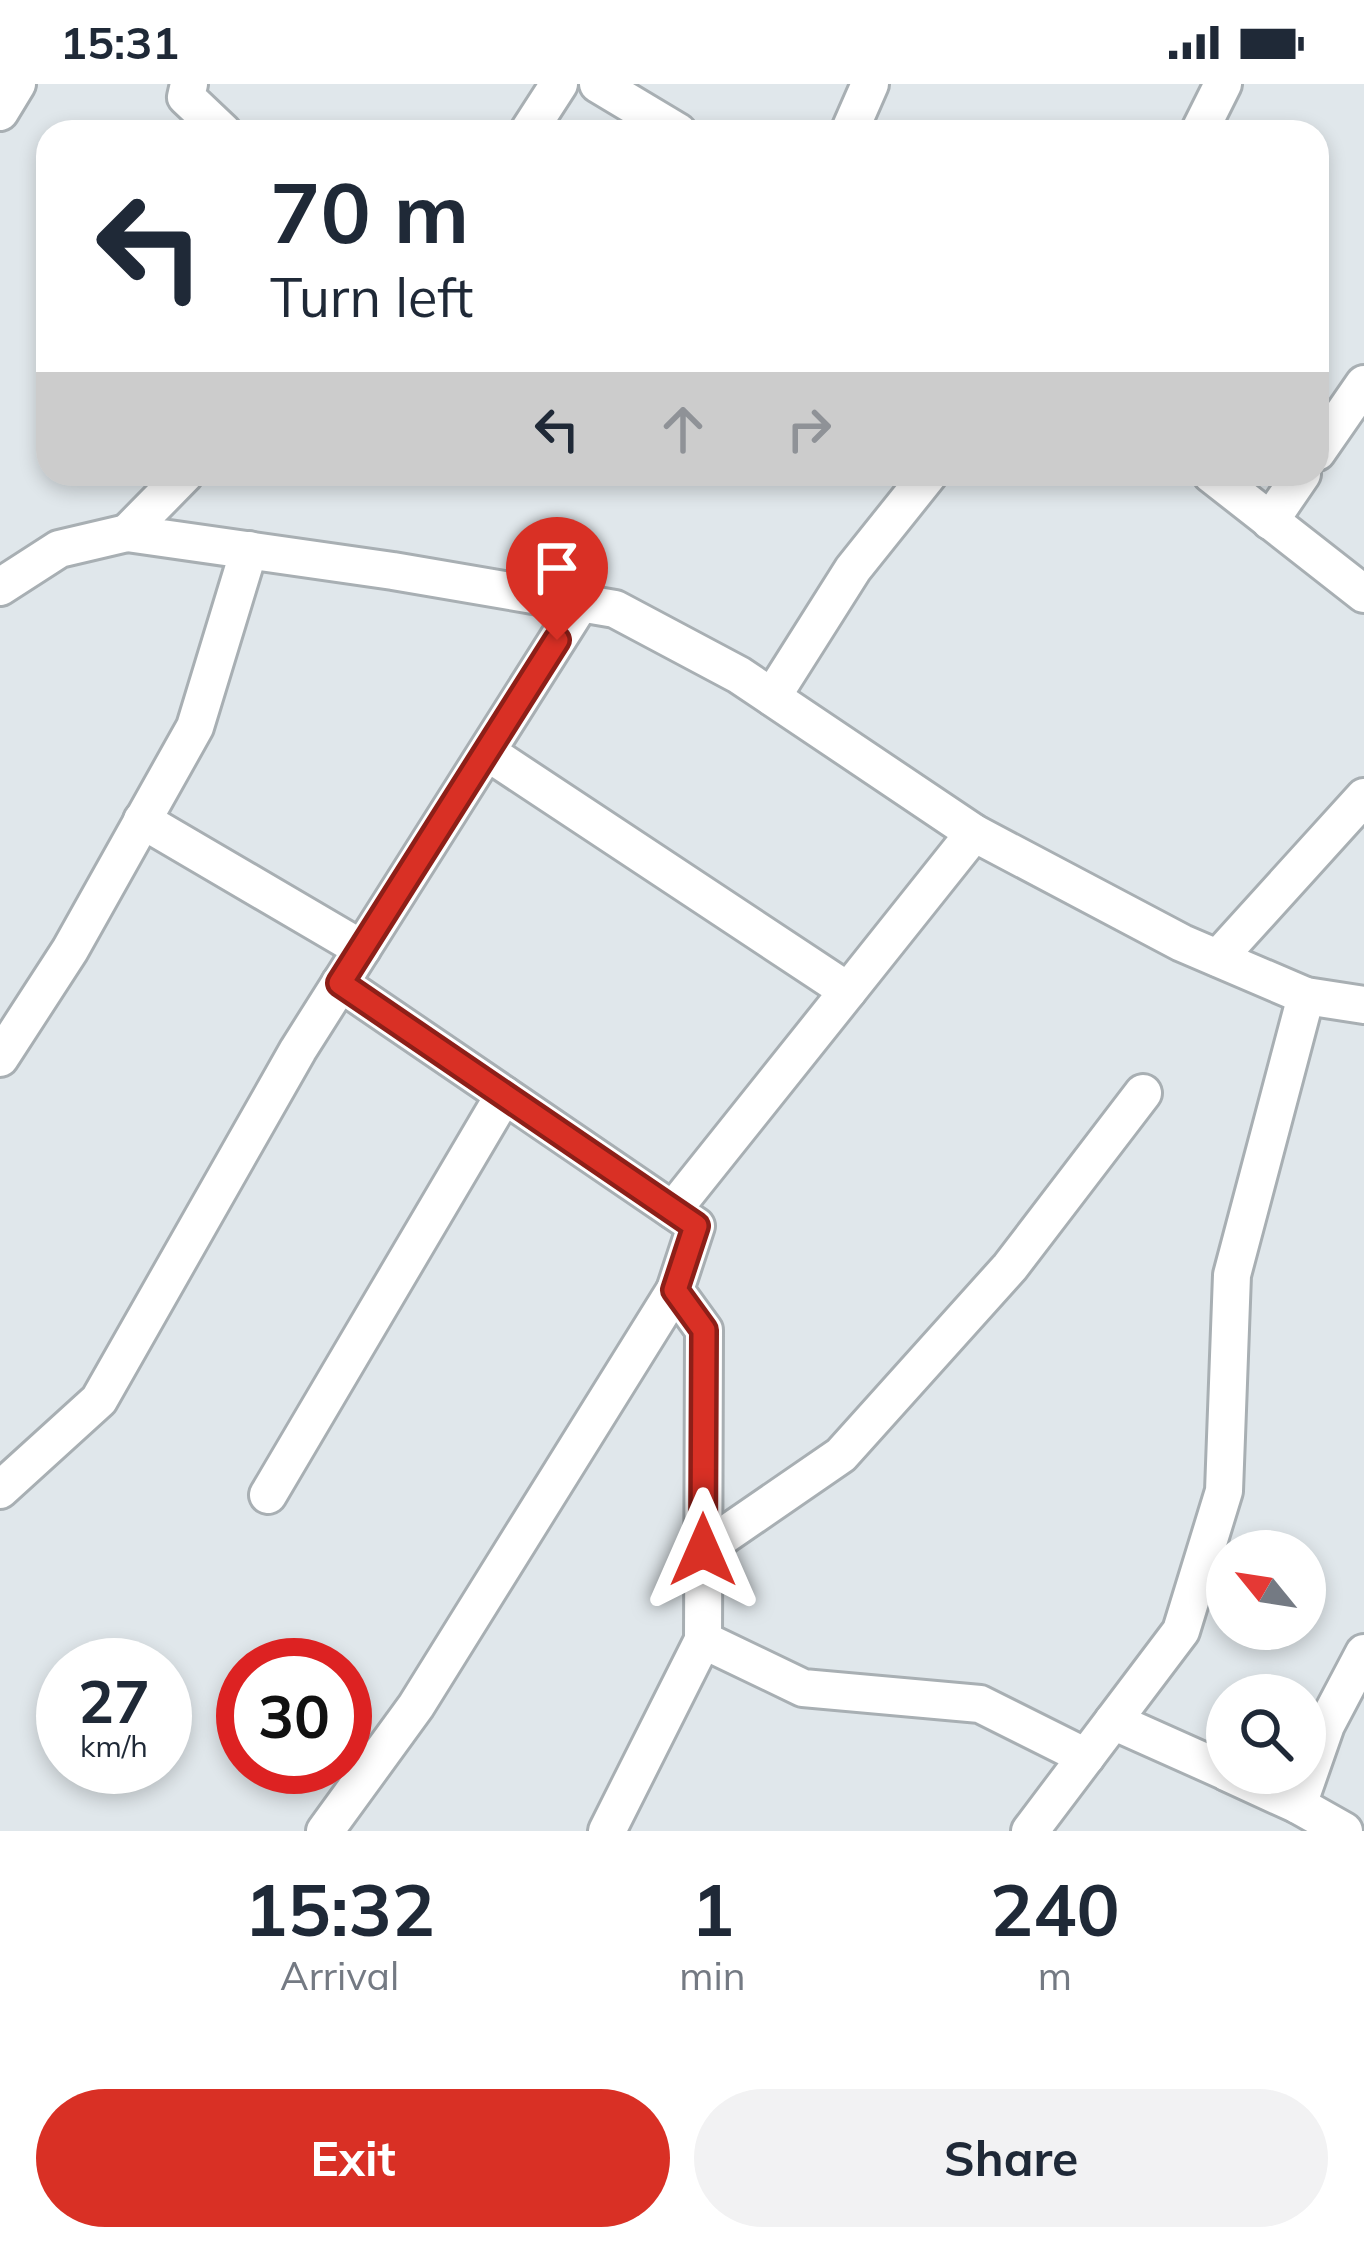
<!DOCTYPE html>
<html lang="en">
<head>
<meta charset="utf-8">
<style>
	body { margin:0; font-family:Mulish,sans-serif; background:#f2f2f3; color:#1f2937; height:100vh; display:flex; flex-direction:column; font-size:45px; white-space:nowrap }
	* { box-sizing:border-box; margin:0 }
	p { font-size:39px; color:#747a83 }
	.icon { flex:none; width:66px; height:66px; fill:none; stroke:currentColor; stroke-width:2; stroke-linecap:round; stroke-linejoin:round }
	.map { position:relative; height:1747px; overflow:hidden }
	.sheet { display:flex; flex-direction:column; background:#fff; flex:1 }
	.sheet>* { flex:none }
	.top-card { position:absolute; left:36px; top:36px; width:1293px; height:366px; border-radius:36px; box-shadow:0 6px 18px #0003; background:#fff; color:#1f2937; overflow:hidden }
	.needle { width:78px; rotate:300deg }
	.buttons { position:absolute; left:1206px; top:1446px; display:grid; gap:24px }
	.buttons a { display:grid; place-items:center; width:120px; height:120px; border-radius:50%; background:#fff; box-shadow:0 6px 18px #0003; font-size:60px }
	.speed { position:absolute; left:36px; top:1554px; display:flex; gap:24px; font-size:60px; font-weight:700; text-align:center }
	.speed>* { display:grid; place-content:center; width:156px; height:156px; border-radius:50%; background:#fff; box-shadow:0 6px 18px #0003; line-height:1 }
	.speed small { font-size:30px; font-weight:400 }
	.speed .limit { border:18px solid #d22; background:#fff; color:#111 }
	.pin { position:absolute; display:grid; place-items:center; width:102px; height:102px; color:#fff; margin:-123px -51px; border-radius:50% 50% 50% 0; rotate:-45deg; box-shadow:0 0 12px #0007 }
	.pin .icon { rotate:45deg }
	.me { position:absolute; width:132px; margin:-66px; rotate:0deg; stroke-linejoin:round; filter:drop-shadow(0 0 9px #0008) }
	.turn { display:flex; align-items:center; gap:42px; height:252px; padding:0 36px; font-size:54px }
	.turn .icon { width:156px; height:156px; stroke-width:2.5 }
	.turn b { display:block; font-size:84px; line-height:102px }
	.lanes { display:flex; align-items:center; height:114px; padding:0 36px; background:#0003; justify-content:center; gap:60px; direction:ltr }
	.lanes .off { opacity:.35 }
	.eta { display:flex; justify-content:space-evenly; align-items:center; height:204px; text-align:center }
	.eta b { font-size:72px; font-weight:700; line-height:84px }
	.button { display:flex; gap:24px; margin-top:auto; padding:24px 36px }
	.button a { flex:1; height:138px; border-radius:72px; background:#d93025; color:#fff; font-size:48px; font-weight:700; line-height:138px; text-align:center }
	.button a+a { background:#f2f2f3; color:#1f2937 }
	.status { display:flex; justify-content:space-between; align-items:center; height:84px; padding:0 60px; background:#fff; direction:ltr }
	.status svg { height:33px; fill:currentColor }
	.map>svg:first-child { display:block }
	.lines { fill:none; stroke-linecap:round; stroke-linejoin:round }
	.minor-casing { stroke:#a8afb3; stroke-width:42 }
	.minor { stroke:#fff; stroke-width:36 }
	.route-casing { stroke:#8d1f18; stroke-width:30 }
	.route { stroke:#d93025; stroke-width:21 }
</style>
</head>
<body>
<div class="status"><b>15:31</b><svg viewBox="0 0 49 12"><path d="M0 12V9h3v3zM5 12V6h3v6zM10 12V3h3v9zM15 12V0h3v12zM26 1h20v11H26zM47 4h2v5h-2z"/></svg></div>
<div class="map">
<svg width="1364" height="1747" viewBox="0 0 1364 1747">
	<rect width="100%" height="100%" fill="#e0e7eb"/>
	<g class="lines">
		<defs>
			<g id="minor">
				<polyline points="189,0 186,13 223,48"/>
				<polyline points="598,0 678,48"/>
				<polyline points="0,28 17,0"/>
				<polyline points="528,48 559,0"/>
				<polyline points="849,48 870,0"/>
				<polyline points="1199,48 1223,0"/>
				<polyline points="1317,368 1364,300"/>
				<polyline points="185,390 127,449 393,487 615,525 739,591 974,749 1182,859 1306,912 1364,921"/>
				<polyline points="1211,390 1364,510"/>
				<polyline points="1270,437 1302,390"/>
				<polyline points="0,503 59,465 127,449"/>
				<polyline points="772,613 853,485 929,390"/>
				<polyline points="487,668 848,907 974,749"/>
				<polyline points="142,736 362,865"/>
				<polyline points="1218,874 1364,713"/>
				<polyline points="340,899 696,1142 675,1206 704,1246 703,1556 607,1747"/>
				<polyline points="0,974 70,866 195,643 249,466"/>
				<polyline points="673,1126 848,907"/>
				<polyline points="0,1406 99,1316 298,966 580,520"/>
				<polyline points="268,1411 504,1011"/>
				<polyline points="703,1466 841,1371 1010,1183 1143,1009"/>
				<polyline points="703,1556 803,1604 980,1620 1086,1673"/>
				<polyline points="1113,1637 1227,1688"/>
				<polyline points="1228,1689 1298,1721 1344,1747"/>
				<polyline points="1298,1721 1326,1641 1364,1569"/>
				<polyline points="325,1747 416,1622 675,1206"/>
				<polyline points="1030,1747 1181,1547 1224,1407 1232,1191 1306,912"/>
			</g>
		</defs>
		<!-- minor casing -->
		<use href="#minor" class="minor-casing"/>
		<!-- minor -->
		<use href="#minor" class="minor"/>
	</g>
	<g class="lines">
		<defs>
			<polyline id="route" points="557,556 340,899 696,1142 675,1206 704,1246 703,1466"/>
		</defs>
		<!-- route casing -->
		<use href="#route" class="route-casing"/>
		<!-- route -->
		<use href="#route" class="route"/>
	</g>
</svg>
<div class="buttons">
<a><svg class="needle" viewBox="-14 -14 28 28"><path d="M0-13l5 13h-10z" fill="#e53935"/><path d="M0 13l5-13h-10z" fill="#747a83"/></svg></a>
<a><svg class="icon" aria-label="search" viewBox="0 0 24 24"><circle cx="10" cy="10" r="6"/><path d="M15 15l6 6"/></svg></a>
</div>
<div class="speed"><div>27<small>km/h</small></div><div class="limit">30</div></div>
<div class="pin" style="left:557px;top:556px;background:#d93025"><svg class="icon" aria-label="arrive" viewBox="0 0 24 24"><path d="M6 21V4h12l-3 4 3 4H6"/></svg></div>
<svg class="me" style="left:703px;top:1466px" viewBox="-20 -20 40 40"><path d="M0-17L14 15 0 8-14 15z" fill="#d93025" stroke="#fff" stroke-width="4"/></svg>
<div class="top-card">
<div class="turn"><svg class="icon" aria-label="left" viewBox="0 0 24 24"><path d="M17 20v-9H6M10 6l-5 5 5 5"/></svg><div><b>70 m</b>Turn left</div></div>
<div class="lanes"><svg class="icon" aria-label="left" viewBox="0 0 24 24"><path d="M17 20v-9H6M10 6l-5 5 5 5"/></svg><svg class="icon off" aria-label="ahead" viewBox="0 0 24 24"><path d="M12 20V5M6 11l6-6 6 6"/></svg><svg class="icon off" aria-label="right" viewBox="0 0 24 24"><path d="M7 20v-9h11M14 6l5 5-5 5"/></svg></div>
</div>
</div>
<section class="sheet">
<div class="eta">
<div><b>15:32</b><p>Arrival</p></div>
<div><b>1</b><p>min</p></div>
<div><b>240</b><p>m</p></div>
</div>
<div class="button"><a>Exit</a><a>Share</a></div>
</section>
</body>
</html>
